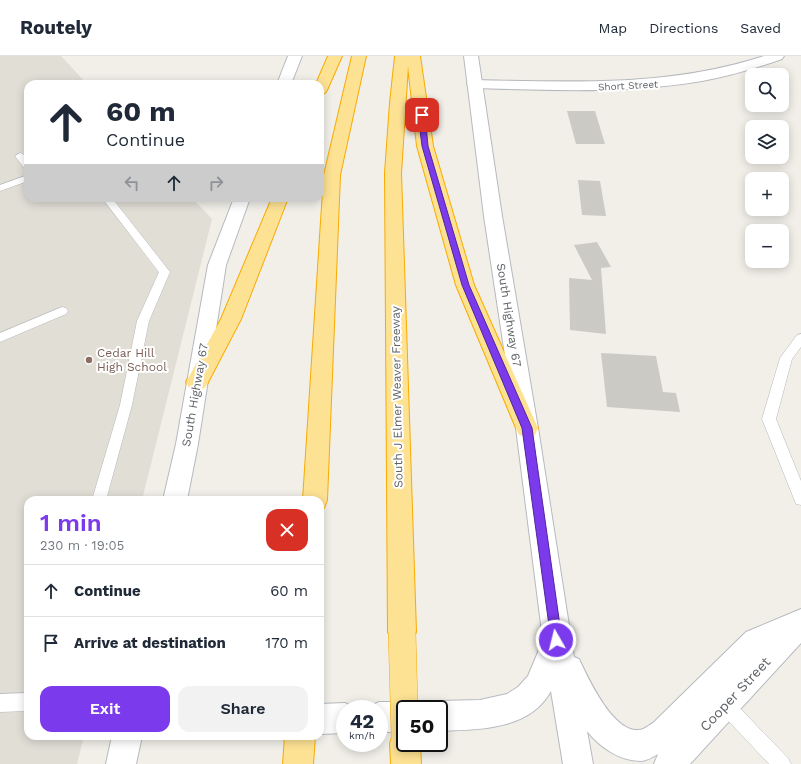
<!DOCTYPE html>
<html lang="en">
<head>
<meta charset="utf-8">
<style>
	body { margin:0; font-family:"Work Sans",sans-serif; background:#f2f2f3; color:#1f2937; height:100vh; display:flex; flex-direction:column; font-size:15px; white-space:nowrap }
	* { box-sizing:border-box; margin:0 }
	p { font-size:13px; color:#747a83 }
	.icon { flex:none; width:22px; height:22px; fill:none; stroke:currentColor; stroke-width:2; stroke-linecap:round; stroke-linejoin:round }
	.map { position:relative; flex:1; overflow:hidden }
	.panel { position:absolute; left:24px; top:440px; width:300px; height:244px; display:flex; flex-direction:column; background:#fff; border-radius:12px; box-shadow:0 2px 10px #0003 }
	.panel>* { flex:none }
	.banner { position:absolute; left:24px; top:24px; width:300px; height:122px; border-radius:12px; box-shadow:0 2px 10px #0003; background:#fff; color:#1f2937; overflow:hidden }
	.buttons { position:absolute; left:745px; top:12px; display:grid; gap:8px }
	.buttons a { display:grid; place-items:center; width:44px; height:44px; border-radius:8px; background:#fff; box-shadow:0 2px 10px #0003; font-size:20px }
	.speed { position:absolute; left:336px; top:644px; display:flex; gap:8px; font-size:20px; font-weight:700; text-align:center }
	.speed>* { display:grid; place-content:center; width:52px; height:52px; border-radius:50%; background:#fff; box-shadow:0 2px 10px #0003; line-height:1 }
	.speed small { font-size:10px; font-weight:400 }
	.speed .limit { border:2px solid #111; border-radius:6px; background:#fff; color:#111 }
	.pin { position:absolute; display:grid; place-items:center; width:34px; height:34px; color:#fff; margin:-17px; border-radius:8px; box-shadow:0 2px 6px #0006 }
	.me { position:absolute; width:44px; margin:-22px; rotate:352deg; stroke-linejoin:round; filter:drop-shadow(0 0 3px #0008) }
	.turn { display:flex; align-items:center; gap:14px; height:84px; padding:0 16px; font-size:18px }
	.turn .icon { width:52px; height:52px; stroke-width:2.5 }
	.turn b { display:block; font-size:28px; line-height:34px }
	.lanes { display:flex; align-items:center; height:38px; padding:0 16px; background:#0003; justify-content:center; gap:20px; direction:ltr }
	.lanes .off { opacity:.35 }
	.round { display:grid; place-items:center; flex:none; width:42px; height:42px; border-radius:12px; background:#f2f2f3 }
	.headline { display:flex; align-items:center; justify-content:space-between; height:68px; padding:0 16px }
	h1 { font-size:24px; font-weight:600; line-height:30px; color:#7c3aed }
	.action { display:flex; gap:8px; margin-top:auto; padding:8px 16px }
	.action a { flex:1; height:46px; border-radius:12px; background:#7c3aed; color:#fff; font-size:16px; font-weight:600; line-height:46px; text-align:center }
	.action a+a { background:#f2f2f3; color:#1f2937 }
	ul { padding:0; list-style:none }
	li { display:flex; align-items:center; gap:12px; height:52px; padding:0 16px; border-top:1px solid #e0e1e3 }
	li div { flex:1 }
	li b { display:block; font-size:15px }
	li em { font-style:normal }
	header { display:flex; align-items:center; gap:24px; box-sizing:border-box; height:56px; padding:0 20px; background:#fff; border-bottom:1px solid #e0e1e3 }
	header strong { font-size:19px }
	nav { display:flex; gap:22px; margin-inline-start:auto; font-size:14px }
	.map>svg:first-child { display:block }
	.education { fill:#e1ded6 }
	.building { fill:#cccac5 }
	.lines { fill:none; stroke-linecap:round; stroke-linejoin:round }
	.lane-casing { stroke:#b5b8bc; stroke-width:1 }
	.street-casing { stroke:#b5b8bc; stroke-width:2 }
	.secondary-casing { stroke:#b6babf; stroke-width:2 }
	.highway-casing { stroke:#f9ab00; stroke-width:2 }
	.lane { fill:#fff; fill-rule:evenodd }
	.street { fill:#fff; fill-rule:evenodd }
	.secondary { fill:#fff; fill-rule:evenodd }
	.highway { fill:#fde293; fill-rule:evenodd }
	.highway-bridge-casing { stroke:#f9ab00; stroke-width:28; stroke-linecap:butt }
	.highway-bridge { stroke:#fde293; stroke-width:27 }
	.route { fill:#7c3aed; stroke:#51269a }
	.education-dot { fill:#8d6e63; stroke:#fff; stroke-width:1.5 }
	.labels { text-anchor:middle; stroke-width:4; stroke-linejoin:round; paint-order:stroke }
	.far-street-label { font-size:10px; fill:#5f6368; stroke:#fff }
	.street-label { font-size:12px; fill:#5f6368; stroke:#fff }
	.education-label { font-size:12px; fill:#785e54; stroke:#fff; text-anchor:start }
	.near-street-label { font-size:14px; fill:#5f6368; stroke:#fff }
</style>
</head>
<body>
<header>
<strong>Routely</strong>
<nav><a>Map</a><a>Directions</a><a>Saved</a></nav>
</header>
<div class="map">
<svg width="801" height="708" viewBox="0 0 801 708">
	<rect width="100%" height="100%" fill="#f1efe8"/>
	<!-- education -->
	<polygon class="education" points="0,0 61,0 87,28 28,28 28,142 192,142 212,163 142,444 28,444 28,680 84,680 77,708 0,708"/>
	<!-- building -->
	<g class="building">
		<polygon points="567,55 595,55 605,88 576,88"/>
		<polygon points="578,124 600,125 606,160 582,159"/>
		<polygon points="597,186 611,211 601,212 606,278 570,274 569,222 592,224 574,189"/>
		<polygon points="601,297 656,300 663,336 676,337 680,356 607,351"/>
	</g>
	<g class="lines">
		<defs>
			<g id="lane">
				<path d="M20,97C28,99 28,107 28,114L25,113L15,100Z"/>
				<polygon points="28,119 28,125 0,135 0,129"/>
				<polygon points="102,142 112,142 170,216 149,265 132,349 106,444 92,444 120,349 137,265 159,216"/>
				<polygon points="62,251 66,252 68,255 66,258 0,286 0,277"/>
				<polygon points="801,278 801,291 792,303 776,363 801,425 801,449 796,448 762,363 780,302 797,279"/>
				<polygon points="28,637 28,655 0,656 0,638"/>
				<polygon points="725,640 731,643 788,702 791,708 769,708 719,655 716,649 719,643"/>
			</g>
			<path id="street" d="M764,0H784L782,3C756,12 730,20 702,25C627,38 550,34 474,32L469,31L467,28L469,25L474,24C573,26 669,31 764,0Z"/>
			<g id="secondary">
				<polygon points="288,0 302,0 291,28 277,28"/>
				<path d="M464,0H478L502,160L538,372L574,601L579,603C588,622 613,677 639,674C644,674 649,669 653,667L746,576L801,553V587L690,708H654L658,698C653,701 646,705 641,705C619,705 600,691 587,675L593,708H563L551,635C529,675 478,673 439,675V653H427L429,650L439,645L480,644L507,638L518,631L528,620L543,584L516,372L484,160Z"/>
				<polygon points="234,142 250,142 226,209 198,388 187,444 163,444 176,388 208,209"/>
				<polygon points="379,646 405,646 415,651 417,653 405,653 405,676 379,676 379,653 367,653 369,651"/>
				<polygon points="345,647 356,653 345,653 345,677 320,678 320,648"/>
				<polygon points="112,680 142,680 136,708 106,708"/>
			</g>
			<g id="highway">
				<polygon points="328,0 342,0 327,34 325,37 320,38 320,28 316,28"/>
				<polygon points="352,0 366,0 340,119 327,444 324,452 320,453 320,444 303,444 324,119"/>
				<polygon points="395,0 420,0 433,90 474,229 538,372 535,379 527,381 519,379 456,229 417,90 408,10 401,117 416,576 412,586 402,590 392,586 388,576 385,117 390,47"/>
				<polygon points="272,142 288,142 241,263 205,332 197,334 189,332 186,326 221,263"/>
				<polygon points="405,672 405,687 420,687 421,708 391,708 390,687 394,676"/>
				<polygon points="285,680 315,680 313,708 283,708"/>
			</g>
		</defs>
		<!-- lane casing -->
		<use href="#lane" class="lane-casing"/>
		<!-- street casing -->
		<use href="#street" class="street-casing"/>
		<!-- secondary casing -->
		<use href="#secondary" class="secondary-casing"/>
		<!-- highway casing -->
		<use href="#highway" class="highway-casing"/>
		<!-- lane -->
		<use href="#lane" class="lane"/>
		<!-- street -->
		<use href="#street" class="street"/>
		<!-- secondary -->
		<use href="#secondary" class="secondary"/>
		<!-- highway -->
		<use href="#highway" class="highway"/>
		<defs>
			<polyline id="highway-bridge" points="402,576 405,682"/>
		</defs>
		<!-- highway-bridge casing -->
		<use href="#highway-bridge" class="highway-bridge-casing"/>
		<!-- highway-bridge -->
		<use href="#highway-bridge" class="highway-bridge"/>
	</g>
	<!-- route -->
	<polygon class="route" points="422,57 425,59 428,90 469,229 532,372 562,584 561,588 556,590 552,588 551,584 522,372 462,229 422,90 418,59"/>
	<!-- markers -->
	<circle class="education-dot" cx="89" cy="304" r="4"/>
	<g class="labels">
		<!-- far-street labels -->
		<g class="far-street-label">
			<text transform="translate(628 29) rotate(-3)" y="4">Short Street</text>
		</g>
		<!-- street labels -->
		<g class="street-label">
			<text transform="translate(509 259) rotate(81)" y="4">South Highway 67</text>
			<text transform="translate(195 339) rotate(-80)" y="4">South Highway 67</text>
			<text transform="translate(397 341) rotate(-91)" y="4">South J Elmer Weaver Freeway</text>
		</g>
		<!-- education labels -->
		<g class="education-label">
			<text x="97" y="301">Cedar Hill<tspan x="97" dy="14">High School</tspan></text>
		</g>
		<!-- near-street labels -->
		<g class="near-street-label">
			<text transform="translate(735 638) rotate(-47)" y="5">Cooper Street</text>
		</g>
	</g>
</svg>
<div class="buttons">
<a><svg class="icon" aria-label="search" viewBox="0 0 24 24"><circle cx="10" cy="10" r="6"/><path d="M15 15l6 6"/></svg></a>
<a><svg class="icon" aria-label="layers" viewBox="0 0 24 24"><path d="M12 4l9 5-9 5-9-5zM3 14l9 5 9-5"/></svg></a>
<a>+</a>
<a>−</a>
</div>
<div class="speed"><div>42<small>km/h</small></div><div class="limit">50</div></div>
<div class="pin" style="left:422px;top:59px;background:#d93025"><svg class="icon" aria-label="arrive" viewBox="0 0 24 24"><path d="M6 21V4h12l-3 4 3 4H6"/></svg></div>
<svg class="me" style="left:556px;top:584px" viewBox="-20 -20 40 40"><circle r="17" fill="#7c3aed" stroke="#fff" stroke-width="3"/><path d="M0-11L8 9 0 5-8 9z" fill="#fff"/></svg>
<div class="banner">
<div class="turn"><svg class="icon" aria-label="ahead" viewBox="0 0 24 24"><path d="M12 20V5M6 11l6-6 6 6"/></svg><div><b>60 m</b>Continue</div></div>
<div class="lanes"><svg class="icon off" aria-label="left" viewBox="0 0 24 24"><path d="M17 20v-9H6M10 6l-5 5 5 5"/></svg><svg class="icon" aria-label="ahead" viewBox="0 0 24 24"><path d="M12 20V5M6 11l6-6 6 6"/></svg><svg class="icon off" aria-label="right" viewBox="0 0 24 24"><path d="M7 20v-9h11M14 6l5 5-5 5"/></svg></div>
</div>
<section class="panel">
<div class="headline"><div><h1>1 min</h1><p>230 m · 19:05</p></div><a class="round" style="background:#d93025;color:#fff"><svg class="icon" aria-label="close" viewBox="0 0 24 24"><path d="M6 6l12 12M18 6L6 18"/></svg></a></div>
<ul>
<li><svg class="icon" aria-label="ahead" viewBox="0 0 24 24"><path d="M12 20V5M6 11l6-6 6 6"/></svg><div><b>Continue</b></div><em>60 m</em></li>
<li><svg class="icon" aria-label="arrive" viewBox="0 0 24 24"><path d="M6 21V4h12l-3 4 3 4H6"/></svg><div><b>Arrive at destination</b></div><em>170 m</em></li>
</ul>
<div class="action"><a>Exit</a><a>Share</a></div>
</section>
</div>
</body>
</html>
